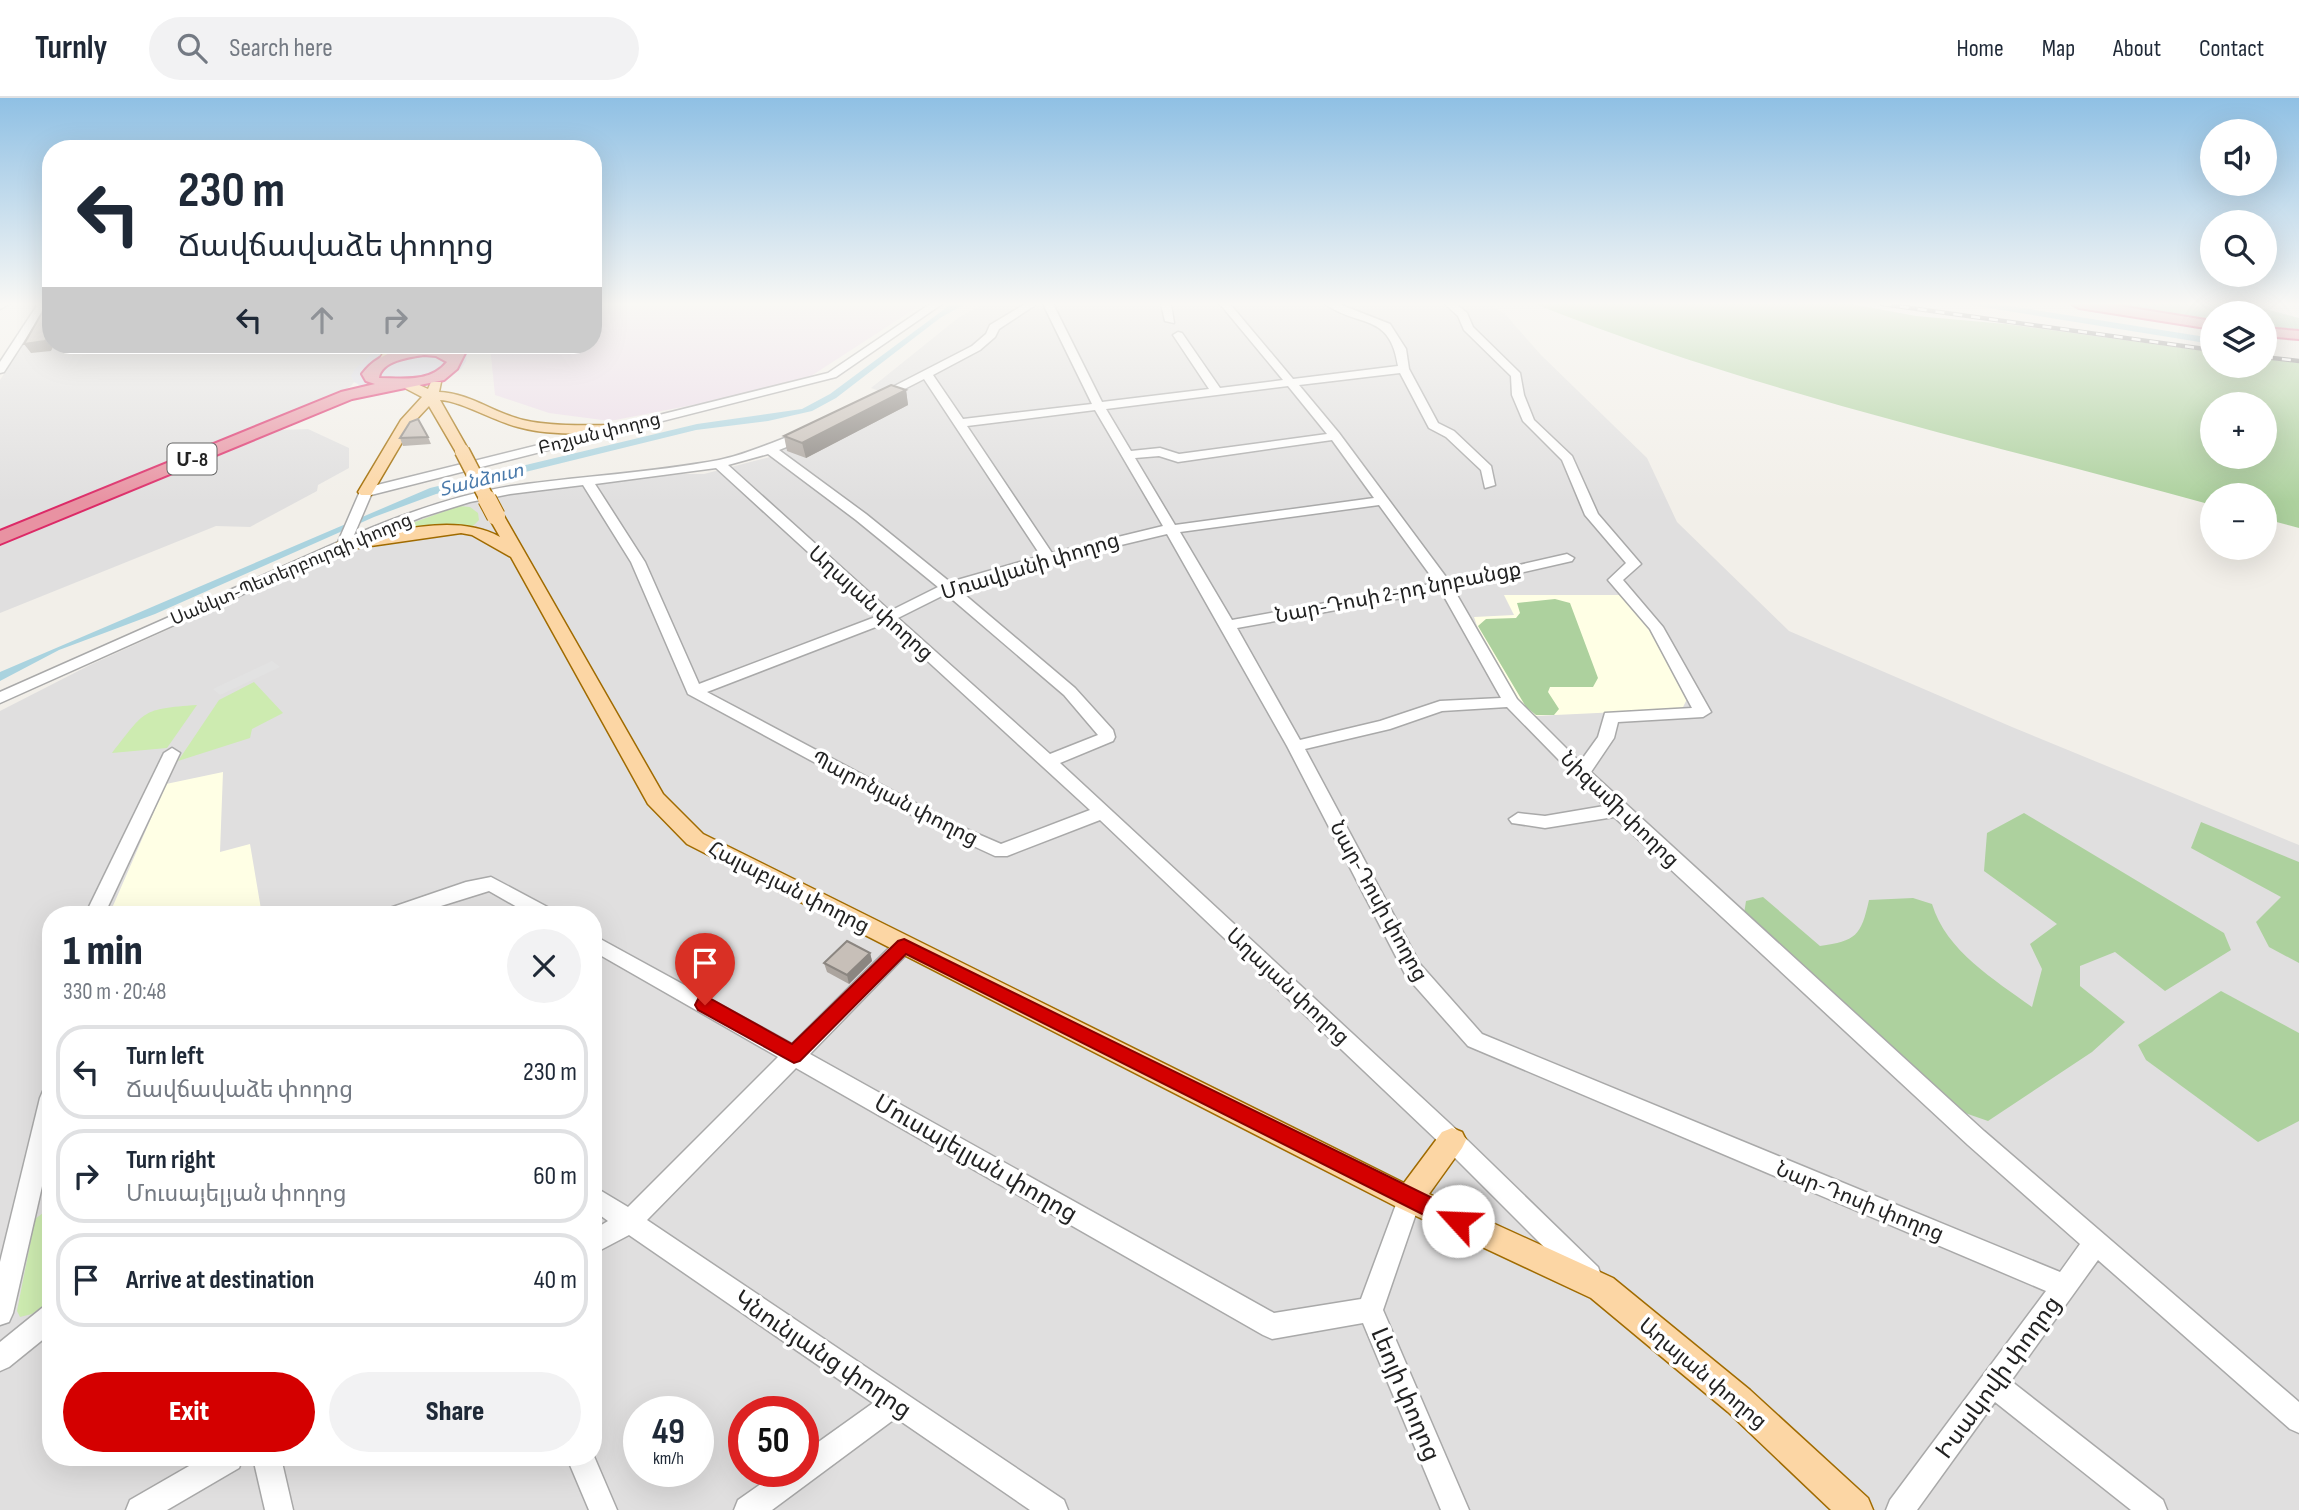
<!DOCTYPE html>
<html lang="en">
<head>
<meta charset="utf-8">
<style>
	body { margin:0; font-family:"Sofia Sans Condensed","Noto Sans Armenian",sans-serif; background:#f2f2f3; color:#1f2937; height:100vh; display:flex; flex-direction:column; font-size:26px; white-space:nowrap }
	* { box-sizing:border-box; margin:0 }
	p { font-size:23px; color:#747a83 }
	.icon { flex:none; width:38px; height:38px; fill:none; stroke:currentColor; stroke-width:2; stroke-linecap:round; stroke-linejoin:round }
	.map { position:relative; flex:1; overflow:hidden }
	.drawer { position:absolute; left:42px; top:808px; width:560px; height:560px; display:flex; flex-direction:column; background:#fff; border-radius:28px; box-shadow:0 7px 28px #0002 }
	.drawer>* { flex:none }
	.banner { position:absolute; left:42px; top:42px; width:560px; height:214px; border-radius:28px; box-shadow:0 7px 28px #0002; background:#fff; color:#1f2937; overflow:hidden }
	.fabs { position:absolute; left:2200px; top:21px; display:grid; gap:14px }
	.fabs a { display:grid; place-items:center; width:77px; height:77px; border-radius:50%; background:#fff; box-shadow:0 7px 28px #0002; font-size:35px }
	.speed { position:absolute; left:623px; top:1298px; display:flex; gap:14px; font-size:35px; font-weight:700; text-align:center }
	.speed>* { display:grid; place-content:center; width:91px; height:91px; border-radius:50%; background:#fff; box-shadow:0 7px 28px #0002; line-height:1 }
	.speed small { font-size:18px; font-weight:400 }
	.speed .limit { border:10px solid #d22; background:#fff; color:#111 }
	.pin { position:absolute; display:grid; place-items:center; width:60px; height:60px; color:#fff; margin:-72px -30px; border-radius:50% 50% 50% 0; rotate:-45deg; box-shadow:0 0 7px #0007 }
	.pin .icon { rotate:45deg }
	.me { position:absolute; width:77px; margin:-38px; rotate:295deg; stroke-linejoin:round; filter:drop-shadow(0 0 5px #0008) }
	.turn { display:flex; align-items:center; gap:24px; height:147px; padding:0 21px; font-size:32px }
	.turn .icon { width:91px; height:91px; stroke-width:2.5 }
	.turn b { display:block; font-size:49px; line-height:60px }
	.lanes { display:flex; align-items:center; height:66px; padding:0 21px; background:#0003; justify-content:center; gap:35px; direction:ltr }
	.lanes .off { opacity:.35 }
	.round { display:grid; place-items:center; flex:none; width:74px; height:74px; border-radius:37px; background:#f2f2f3 }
	.summary { display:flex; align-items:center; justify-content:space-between; height:119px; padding:0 21px }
	h1 { font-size:42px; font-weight:800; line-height:52px }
	.button { display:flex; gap:14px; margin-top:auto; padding:14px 21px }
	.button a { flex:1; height:80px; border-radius:42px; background:#d40000; color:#fff; font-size:28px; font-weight:800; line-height:80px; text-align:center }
	.button a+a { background:#f2f2f3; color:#1f2937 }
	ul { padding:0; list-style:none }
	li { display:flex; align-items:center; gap:21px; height:94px; margin:0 14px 10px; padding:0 7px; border:4px solid #e0e1e3; border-radius:28px }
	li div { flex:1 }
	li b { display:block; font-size:26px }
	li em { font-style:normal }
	header { display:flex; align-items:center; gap:42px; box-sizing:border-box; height:98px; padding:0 35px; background:#fff; border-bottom:2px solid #e0e1e3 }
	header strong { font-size:33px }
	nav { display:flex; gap:38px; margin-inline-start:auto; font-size:24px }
	.search { width:490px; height:63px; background:#f2f2f3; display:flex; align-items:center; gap:18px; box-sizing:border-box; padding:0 24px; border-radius:38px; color:#747a83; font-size:26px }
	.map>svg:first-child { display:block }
	.residential { fill:#e0dfdf; fill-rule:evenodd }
	.industrial { fill:#ebdbe8 }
	.education { fill:#ffffe5 }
	.grass { fill:#cdebb0 }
	.forest { fill:#add19e; fill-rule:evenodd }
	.cemetery { fill:#aacbaf }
	.parking { fill:#e2e2e2 }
	.plaza { fill:#dddde8 }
	.water { fill:#aad3df }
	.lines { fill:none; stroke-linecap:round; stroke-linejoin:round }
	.minor-casing { stroke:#a9a9a9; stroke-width:3 }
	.major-casing { stroke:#a06b00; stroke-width:3 }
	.highway-casing { stroke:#dc2a67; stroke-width:4 }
	.minor { fill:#fff; fill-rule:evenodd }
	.major { fill:#fcd6a4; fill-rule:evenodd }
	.highway { fill:#e892a2; fill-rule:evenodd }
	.rail-casing { stroke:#707070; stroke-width:4.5 }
	.rail { stroke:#fff; stroke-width:2.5; stroke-dasharray:9; stroke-linecap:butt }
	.major-bridge-far1-casing { stroke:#a06b00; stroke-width:17; stroke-linecap:butt }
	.major-bridge-casing { stroke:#a06b00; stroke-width:20; stroke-linecap:butt }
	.major-bridge-far1 { stroke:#fcd6a4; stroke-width:14 }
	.major-bridge { stroke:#fcd6a4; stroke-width:18 }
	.wall { fill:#aba49e }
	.shaded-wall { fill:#8b8681 }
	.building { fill:#c7bfb8; stroke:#8b8681; stroke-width:2 }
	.route { fill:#d40000; stroke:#8a0000; stroke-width:2 }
	.labels { text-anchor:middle; stroke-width:7; stroke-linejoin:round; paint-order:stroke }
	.far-street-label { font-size:18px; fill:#222; stroke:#fff }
	.shield { fill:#fff; stroke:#646464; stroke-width:2 }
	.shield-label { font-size:19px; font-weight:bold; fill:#222 }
	.far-water-label { font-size:19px; font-style:italic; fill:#4a7aab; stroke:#fff }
	.street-label { font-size:21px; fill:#222; stroke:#fff }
	.near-street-label { font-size:24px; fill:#222; stroke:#fff }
</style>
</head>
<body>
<header>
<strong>Turnly</strong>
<div class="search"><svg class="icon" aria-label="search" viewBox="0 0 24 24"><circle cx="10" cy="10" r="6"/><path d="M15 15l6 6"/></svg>Search here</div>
<nav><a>Home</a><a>Map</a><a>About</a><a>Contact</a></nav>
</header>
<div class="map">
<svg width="2299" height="1412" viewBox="0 0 2299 1412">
	<rect width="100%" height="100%" fill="#f2efe9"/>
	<!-- residential -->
	<g class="residential">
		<polygon points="49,206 51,247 384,247 351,288 340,295 0,435 0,282"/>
		<path d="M982,206H1489L1505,216L1541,257L1647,360L1677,424L1789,533L2012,629L2299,747V1412H0V613L90,567L377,437L460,407L506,396L680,376H704L770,359L890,297L871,290L958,220ZM51,817H593V1360H51ZM639,1314H698V1374H639ZM744,1314H803V1374H744Z"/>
		<polygon points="308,331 349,350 349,370 318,387 317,393 250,429 216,428 0,515 0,446 280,332"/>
	</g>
	<!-- industrial -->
	<polygon class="industrial" points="605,206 922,206 808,280 708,304 610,323 549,315 495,297 490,248 593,247 593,213"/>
	<!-- education -->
	<g class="education">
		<polygon points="1504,497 1621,497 1649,531 1689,597 1682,611 1534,618 1523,609 1477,528 1474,519 1514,517"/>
		<polygon points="223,674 220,754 250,746 262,817 109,817 166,686"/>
	</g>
	<!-- grass -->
	<g class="grass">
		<polygon points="459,408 470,409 478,415 479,422 473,428 441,428 382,436"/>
		<polygon points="254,584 283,615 252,631 250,640 178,663 219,602"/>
		<path d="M197,607L167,650L112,655C146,612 141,611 197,607Z"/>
		<polygon points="47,1112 51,1115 51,1202 32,1216 20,1219 17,1213 35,1121"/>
	</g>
	<!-- forest -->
	<g class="forest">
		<path d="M1535,206H1851L1916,218L2006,226L2212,254V268H2264L2265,261L2299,265V430L2265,421L2264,397H2212V407C1985,344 1754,294 1535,206ZM2212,306H2264V359H2212Z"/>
		<polygon points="1555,501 1570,505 1598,580 1593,589 1550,589 1548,594 1559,611 1554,617 1536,617 1526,609 1478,528 1486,521 1516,520 1520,515 1517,505"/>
		<path d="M2024,715L2224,835L2231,852L2165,893L2115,854L2080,868V888L2125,924L2092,954L1988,1023L1965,1015L1744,816L1746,803L1763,799L1820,848C1856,843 1861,838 1869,802L1913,800L1932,806C1946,853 1995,882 2032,909L2042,871L2030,846L2057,826L1984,773L1987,735Z"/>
		<polygon points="2201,724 2299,764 2299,865 2269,849 2256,824 2281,799 2191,750"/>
		<polygon points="2221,893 2299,935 2299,1023 2258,1044 2146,962 2138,947"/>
	</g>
	<!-- cemetery -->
	<polygon class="cemetery" points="2089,206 2247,206 2299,220 2299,236 2265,232 2264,215 2212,215 2212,226"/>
	<!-- parking -->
	<polygon class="parking" points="272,563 280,569 220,597 213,591"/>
	<!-- plaza -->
	<polygon class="plaza" points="381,247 467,247 468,249 466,263 461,271 434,284 396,292 363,289 354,284 351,278 355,271"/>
	<!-- water -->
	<g class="water">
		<polygon points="965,206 940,220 836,300 812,313 768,323 696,332 436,396 374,419 155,516 59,552 0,583 0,574 430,390 697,326 802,311 830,296 950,207"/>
		<polygon points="1964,206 1997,206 2212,240 2212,246"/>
	</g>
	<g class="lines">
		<defs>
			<g id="minor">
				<polygon points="0,206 9,206 0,211"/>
				<polygon points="38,206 48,206 4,274 0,275 0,264"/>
				<path d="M930,206H942L836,279L371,397L354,437C405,415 457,397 512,388C581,378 650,375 719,362C749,356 776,342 805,333L811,337L809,340L779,352L866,416L950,484L1041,458L924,281L885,301H877V297L972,248L986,236L990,227L1025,206H1037L999,231L995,239L980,252L933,277L963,321L1092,306L1043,206H1053L1102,304L1209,291L1173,237L1178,234L1182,235L1220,290L1283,282L1220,206H1230L1293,281L1398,268C1390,214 1359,230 1325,206H1339L1390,226L1406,251L1409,271L1438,325L1454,333L1491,368L1495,387L1485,390L1481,372L1446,339L1429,330L1400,275L1299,287L1339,335L1449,483L1567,456L1574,460L1572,463L1453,490L1517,601L1580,664L1598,639L1605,615L1692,610L1650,531L1608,482L1626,465L1585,417L1562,362L1523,323L1512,297L1511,278L1464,232L1458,218L1445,206H1456L1467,215L1473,229L1520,275L1524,297L1534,322L1572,358L1598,416L1641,466L1623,482L1663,529L1711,614L1703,619L1618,624L1614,640L1591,674L1984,1033L2299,1304V1335L2290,1331L2098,1162L2011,1283L2163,1402L2167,1412H2131L1995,1304L1917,1412H1886L1890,1402L2046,1193L1468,948L1406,878L1287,648L1167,436L1054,463L958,491L1075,590L1113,632L1115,639L1113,643L1060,665L1460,1035L1598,1169L1601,1177L1598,1185L1589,1189L1580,1185L1444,1049L1100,722L1007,758H995L945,735L688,596L631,464L583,387L510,396L470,404L422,419L348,449L0,605V594L338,444L361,391L828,275ZM1288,288L1327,336L1179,356L1160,350L1131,353L1106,311ZM1095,312L1163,428L1052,455L967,328ZM1332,342L1374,400L1175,427L1135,360L1159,358L1178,364ZM768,356L856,422L938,489L890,513L728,367ZM716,370L878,518L699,586L645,464L595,386ZM1379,407L1436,485L1232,522L1180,434ZM1441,493L1501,600L1440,603L1380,623L1300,642L1237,530ZM946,496L1064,597L1098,637L1050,656L898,520ZM886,525L1090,712L1001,746L957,727L707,594ZM1507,609L1604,708L1545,718L1518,715L1509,721L1512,725L1545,730L1614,719L1968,1047L2080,1146L2060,1174L1482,936L1420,866L1305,651L1390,631L1442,613Z"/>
				<polygon points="1161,206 1171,206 1174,225 1165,223"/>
				<polygon points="172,650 180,655 104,817 85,817 164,655"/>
				<polygon points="491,779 553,812 555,817 531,817 489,793 412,817 381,817 384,812 466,784"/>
				<polygon points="593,837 792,946 897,842 904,839 911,842 914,847 911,852 810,956 1274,1215 1361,1201 1401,1093 1409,1090 1417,1093 1421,1101 1383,1212 1469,1412 1441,1412 1363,1225 1272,1241 1263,1237 796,970 647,1122 1064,1402 1068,1412 1030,1412 896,1320 772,1412 734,1412 738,1402 778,1374 803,1374 803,1355 873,1305 629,1137 593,1156 593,1132 608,1123 593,1112 593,1088 628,1109 778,959 593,853"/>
				<polygon points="51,991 51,1049 13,1215 9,1224 0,1227 0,1164 40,1000 43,993"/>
				<polygon points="51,1207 51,1235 9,1269 0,1273 0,1244 42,1210"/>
				<polygon points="593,1356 617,1412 589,1412 567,1360 593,1360"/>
				<polygon points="203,1360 243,1360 239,1370 167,1412 126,1412 130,1402"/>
				<polygon points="253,1360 281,1360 293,1412 265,1412"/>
			</g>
			<g id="major">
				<polygon points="388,247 400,247 390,265 380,265 379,262"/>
				<path d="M406,281L428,291L431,284H441L439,294C469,295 494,315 523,322C553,329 586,327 617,327L624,331L617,335C584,335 550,338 518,329C494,323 461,303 440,302L469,353L467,356H457L429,308L414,324L371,397H361L358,394L401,322L422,299L401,288V282Z"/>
				<path d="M496,413L504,418L663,696L703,736L1404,1085L1442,1034L1452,1030L1462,1034L1466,1042L1462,1050L1429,1096L1613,1180L1750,1292L1868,1400L1873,1412H1831L1728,1314L1591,1200L1399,1110L687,746L648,706L511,459L472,437L461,435L343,452L335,447L343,442C393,435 454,414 500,439L488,418Z"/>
			</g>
			<g id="highway">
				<polygon points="2072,206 2107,206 2212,223 2212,231 2079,210"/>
				<polygon points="2264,230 2299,233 2299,241 2264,238"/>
				<path d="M455,247H469L457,271L444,282L352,301L0,446V433L341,294L375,286L366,283L362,276C382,249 421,244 452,253ZM424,257L436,258L447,264C430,285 403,280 379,280C381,263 409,259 424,257Z"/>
			</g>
		</defs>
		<!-- minor casing -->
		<use href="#minor" class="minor-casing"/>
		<!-- major casing -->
		<use href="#major" class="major-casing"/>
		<!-- highway casing -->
		<use href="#highway" class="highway-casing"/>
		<!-- minor -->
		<use href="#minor" class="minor"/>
		<!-- major -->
		<use href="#major" class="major"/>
		<!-- highway -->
		<use href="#highway" class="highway"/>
		<defs>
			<g id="rail">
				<polyline points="1882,206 2212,252"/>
				<polyline points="2264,259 2299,263"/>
			</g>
		</defs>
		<!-- rail casing -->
		<use href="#rail" class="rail-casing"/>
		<!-- rail -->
		<use href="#rail" class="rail"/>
		<defs>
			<polyline id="major-bridge-far1" points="462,353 488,403"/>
			<polyline id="major-bridge" points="487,401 496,418"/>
		</defs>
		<!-- major-bridge-far1 casing -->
		<use href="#major-bridge-far1" class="major-bridge-far1-casing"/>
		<!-- major-bridge casing -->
		<use href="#major-bridge" class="major-bridge-casing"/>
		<!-- major-bridge-far1 -->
		<use href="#major-bridge-far1" class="major-bridge-far1"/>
		<!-- major-bridge -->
		<use href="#major-bridge" class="major-bridge"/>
	</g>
	<!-- wall -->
	<g class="wall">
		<polygon points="906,292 908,307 806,360 787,353 784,338"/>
		<polygon points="428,339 431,346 403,348 400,340"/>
		<polygon points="870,855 872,863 849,886 827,874 824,865"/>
	</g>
	<!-- shaded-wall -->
	<g class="shaded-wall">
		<polygon points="596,206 604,206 593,212 593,208"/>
		<polygon points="51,233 51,247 54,247 51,253 31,255 24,246"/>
		<polygon points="906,292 908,307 806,360 802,345"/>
		<polygon points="870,855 872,863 849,886 847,877"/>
	</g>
	<!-- building -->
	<g class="building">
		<polygon points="47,206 51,206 51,233 45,243 24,246"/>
		<polygon points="891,287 906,292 802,345 784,338"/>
		<polygon points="418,321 428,339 400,340 410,324"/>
		<polygon points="847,843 870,855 847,877 824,865"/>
	</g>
	<!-- sky -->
	<linearGradient id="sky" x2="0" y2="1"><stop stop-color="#8fc0e4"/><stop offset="0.51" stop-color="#f9f8f5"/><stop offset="1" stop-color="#f9f8f5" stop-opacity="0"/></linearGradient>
	<rect width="2299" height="404" fill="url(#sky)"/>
	<!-- route -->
	<polygon class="route" points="904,841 1465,1116 1469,1123 1465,1130 1458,1133 1450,1130 906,856 800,963 794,965 698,912 695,907 698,901 711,901 792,946 898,843"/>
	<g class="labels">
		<!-- far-street labels -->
		<g class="far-street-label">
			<text transform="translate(599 335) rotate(-14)" y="6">Բոշյան փողոց</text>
			<text transform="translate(291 471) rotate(-23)" y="6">Սանկտ-Պետերբուրգի փողոց</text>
		</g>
		<!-- shield labels -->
		<rect class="shield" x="167.5" y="345.5" width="49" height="31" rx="5"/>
		<g class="shield-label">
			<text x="192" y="368">Մ-8</text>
		</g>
		<!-- far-water labels -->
		<g class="far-water-label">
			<text transform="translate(481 381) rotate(-14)" y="7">Տանձուտ</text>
		</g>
		<!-- street labels -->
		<g class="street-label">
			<text transform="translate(1030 468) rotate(-17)" y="7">Մռավյանի փողոց</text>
			<text transform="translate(1398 494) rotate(-11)" y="7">Նար-Դոսի 2-րդ նրբանցք</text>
			<text transform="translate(871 505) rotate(42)" y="7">Աղայան փողոց</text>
			<text transform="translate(895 700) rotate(27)" y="7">Պարոնյան փողոց</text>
			<text transform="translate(1620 711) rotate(44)" y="7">Նիզամի փողոց</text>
			<text transform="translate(789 789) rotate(27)" y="7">Հալաբյան փողոց</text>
			<text transform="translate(1379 803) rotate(61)" y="7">Նար-Դոսի փողոց</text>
			<text transform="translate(1288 888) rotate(43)" y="7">Աղայան փողոց</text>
			<text transform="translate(1860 1103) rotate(22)" y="7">Նար-Դոսի փողոց</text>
			<text transform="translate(1703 1275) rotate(40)" y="7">Աղայան փողոց</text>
		</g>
		<!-- near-street labels -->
		<g class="near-street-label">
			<text transform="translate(976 1060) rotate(30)" y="8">Մուսայելյան փողոց</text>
			<text transform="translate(823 1256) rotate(34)" y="8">Կնունյանց փողոց</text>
			<text transform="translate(1998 1279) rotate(-54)" y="8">Իսակովի փողոց</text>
			<text transform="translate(1406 1296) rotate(67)" y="8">Լեոյի փողոց</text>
		</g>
	</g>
</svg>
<div class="fabs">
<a><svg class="icon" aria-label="sound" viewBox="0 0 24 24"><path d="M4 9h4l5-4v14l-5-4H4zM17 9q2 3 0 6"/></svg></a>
<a><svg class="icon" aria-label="search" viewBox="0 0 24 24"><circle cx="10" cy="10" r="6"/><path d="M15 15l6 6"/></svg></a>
<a><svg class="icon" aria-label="layers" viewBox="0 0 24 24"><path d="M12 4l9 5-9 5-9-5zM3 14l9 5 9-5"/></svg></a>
<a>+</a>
<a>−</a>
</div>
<div class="speed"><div>49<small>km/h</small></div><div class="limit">50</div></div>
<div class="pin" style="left:705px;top:907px;background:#d93025"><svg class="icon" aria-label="arrive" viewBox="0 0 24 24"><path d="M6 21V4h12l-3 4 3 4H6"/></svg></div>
<svg class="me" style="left:1458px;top:1123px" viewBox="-20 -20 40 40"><circle r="19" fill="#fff"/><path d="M0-13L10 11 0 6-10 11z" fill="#d40000"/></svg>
<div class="banner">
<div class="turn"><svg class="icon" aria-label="left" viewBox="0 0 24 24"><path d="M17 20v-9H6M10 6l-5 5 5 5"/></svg><div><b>230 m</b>Ճավճավաձե փողոց</div></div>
<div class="lanes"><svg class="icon" aria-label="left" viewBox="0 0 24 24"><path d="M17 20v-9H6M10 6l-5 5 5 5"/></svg><svg class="icon off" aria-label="ahead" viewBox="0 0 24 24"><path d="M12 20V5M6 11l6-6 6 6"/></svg><svg class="icon off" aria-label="right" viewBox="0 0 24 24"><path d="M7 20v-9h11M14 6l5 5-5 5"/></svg></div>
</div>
<section class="drawer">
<div class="summary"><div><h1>1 min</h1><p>330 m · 20:48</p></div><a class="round"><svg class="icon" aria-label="close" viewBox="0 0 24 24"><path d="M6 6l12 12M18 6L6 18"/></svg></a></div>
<ul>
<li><svg class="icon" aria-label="left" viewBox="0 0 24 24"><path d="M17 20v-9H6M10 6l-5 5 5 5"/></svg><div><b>Turn left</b><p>Ճավճավաձե փողոց</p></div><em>230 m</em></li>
<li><svg class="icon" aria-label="right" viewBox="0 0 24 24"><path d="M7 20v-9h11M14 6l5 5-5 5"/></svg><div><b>Turn right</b><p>Մուսայելյան փողոց</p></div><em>60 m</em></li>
<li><svg class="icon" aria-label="arrive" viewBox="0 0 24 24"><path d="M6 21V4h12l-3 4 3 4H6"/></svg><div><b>Arrive at destination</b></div><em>40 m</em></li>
</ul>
<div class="button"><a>Exit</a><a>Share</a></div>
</section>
</div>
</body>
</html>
